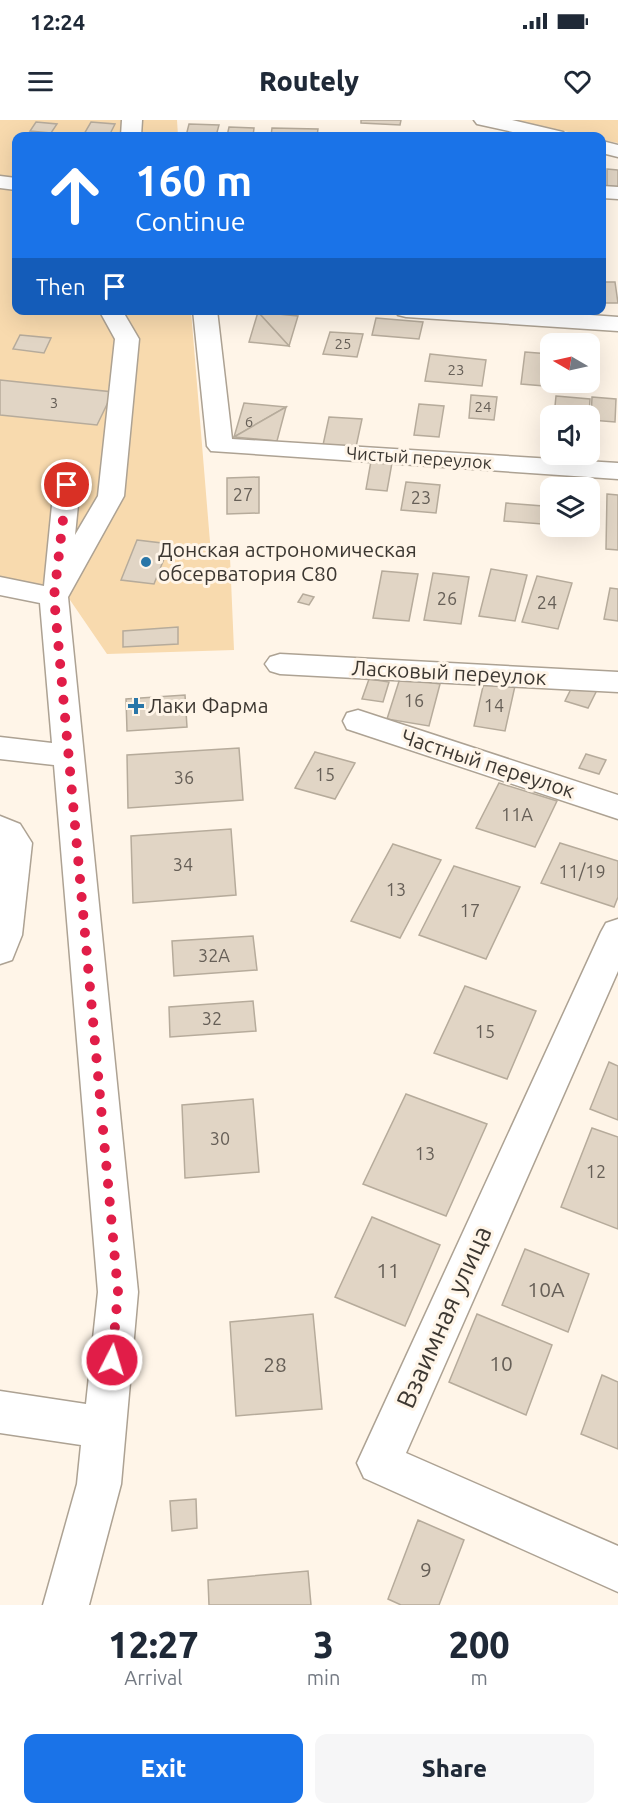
<!DOCTYPE html>
<html lang="en">
<head>
<meta charset="utf-8">
<style>
	body { margin:0; font-family:Ubuntu,sans-serif; background:#f6f6f7; color:#1f2937; height:100vh; display:flex; flex-direction:column; font-size:22px; white-space:nowrap }
	* { box-sizing:border-box; margin:0 }
	p { font-size:20px; color:#747a83 }
	.icon { flex:none; width:33px; height:33px; fill:none; stroke:currentColor; stroke-width:2; stroke-linecap:round; stroke-linejoin:round }
	.map { position:relative; height:1485px; overflow:hidden }
	.details { display:flex; flex-direction:column; background:#fff; flex:1 }
	.details>* { flex:none }
	.hud { position:absolute; left:12px; top:12px; width:594px; height:183px; border-radius:12px; box-shadow:0 6px 24px #0002; background:#1a73e8; color:#fff; overflow:hidden }
	.needle { width:39px; rotate:279deg }
	.tools { position:absolute; left:540px; top:213px; display:grid; gap:12px }
	.tools a { display:grid; place-items:center; width:60px; height:60px; border-radius:12px; background:#fff; box-shadow:0 6px 24px #0002; font-size:30px }
	.pin { position:absolute; display:grid; place-items:center; width:51px; height:51px; color:#fff; margin:-26px; border:3px solid #fff; border-radius:50%; box-shadow:0 2px 6px #0007 }
	.me { position:absolute; width:66px; margin:-33px; rotate:5deg; stroke-linejoin:round; filter:drop-shadow(0 0 4px #0008) }
	.turn { display:flex; align-items:center; gap:21px; height:126px; padding:0 24px; font-size:27px }
	.turn .icon { width:78px; height:78px; stroke-width:2.5 }
	.turn b { display:block; font-size:42px; line-height:51px }
	.then { display:flex; align-items:center; height:57px; padding:0 24px; background:#0003; gap:12px; font-size:22px }
	.eta { display:flex; justify-content:space-evenly; align-items:center; height:102px; text-align:center }
	.eta b { font-size:36px; font-weight:800; line-height:42px }
	.primary-button { display:flex; gap:12px; margin-top:auto; padding:12px 24px }
	.primary-button a { flex:1; height:69px; border-radius:12px; background:#1a73e8; color:#fff; font-size:24px; font-weight:800; line-height:69px; text-align:center }
	.primary-button a+a { background:#f6f6f7; color:#1f2937 }
	.status { display:flex; justify-content:space-between; align-items:center; height:42px; padding:0 30px; background:#fff; direction:ltr }
	.status svg { height:16px; fill:currentColor }
	header { display:flex; justify-content:space-between; align-items:center; height:78px; padding:0 24px; background:#fff; font-size:27px; font-weight:800 }
	.map>svg:first-child { display:block }
	.green { fill:#f8daae }
	.building { fill:#e1d5c5; stroke:#b6ab9b; stroke-width:1.5 }
	.lines { fill:none; stroke-linecap:round; stroke-linejoin:round }
	.minor-casing { stroke:#ada293; stroke-width:3 }
	.minor { fill:#fff; fill-rule:evenodd }
	.route { stroke:#e11d48; stroke-width:10; stroke-dasharray:0 18 }
	.poi-dot { fill:#2976a8; stroke:#fff5e8; stroke-width:2 }
	.labels { text-anchor:middle; stroke-width:6; stroke-linejoin:round; paint-order:stroke }
	.far-number-label { font-size:15px; fill:#665f57 }
	.far-street-label { font-size:18px; fill:#3d3832; stroke:#fff5e8 }
	.number-label { font-size:18px; fill:#665f57 }
	.poi-label { font-size:21px; fill:#3d3832; stroke:#fff5e8; text-anchor:start }
	.street-label { font-size:21px; fill:#3d3832; stroke:#fff5e8 }
	.near-number-label { font-size:21px; fill:#665f57 }
	.near-street-label { font-size:26px; fill:#3d3832; stroke:#fff5e8 }
</style>
</head>
<body>
<div class="status"><b>12:24</b><svg viewBox="0 0 49 12"><path d="M0 12V9h3v3zM5 12V6h3v6zM10 12V3h3v9zM15 12V0h3v12zM26 1h20v11H26zM47 4h2v5h-2z"/></svg></div>
<header><svg class="icon" aria-label="menu" viewBox="0 0 24 24"><path d="M4 6h16M4 12h16M4 18h16"/></svg>Routely<svg class="icon" aria-label="heart" viewBox="0 0 24 24"><path d="M12 20l-8-8c-3-5 5-10 8-4 3-6 11-1 8 4z"/></svg></header>
<div class="map">
<svg width="618" height="1485" viewBox="0 0 618 1485">
	<rect width="100%" height="100%" fill="#fff5e8"/>
	<!-- green -->
	<g class="green">
		<polygon points="0,0 177,0 178,16 16,16 16,190 191,191 211,434 230,437 234,530 107,534 70,480 46,469 0,462"/>
		<polygon points="514,0 618,0 618,23 602,20 602,16 587,16"/>
	</g>
	<!-- building -->
	<g class="building">
		<polygon points="361,0 401,0 400,5 361,3"/>
		<polygon points="36,2 57,4 51,13 30,11"/>
		<polygon points="91,2 115,4 109,16 84,14"/>
		<polygon points="189,4 219,5 216,16 186,16"/>
		<polygon points="229,7 254,8 253,16 227,16"/>
		<polygon points="272,8 318,9 317,16 271,16"/>
		<polygon points="607,49 618,50 618,67 607,66"/>
		<polygon points="602,162 615,162 618,183 602,183"/>
		<polygon points="258,192 298,196 289,226"/>
		<polygon points="258,192 289,226 249,222"/>
		<polygon points="376,198 423,202 419,219 372,215"/>
		<polygon points="330,212 363,214 357,237 323,234"/>
		<polygon points="20,215 51,218 44,233 13,229"/>
		<polygon points="525,232 550,234 550,262 581,262 580,269 521,264"/>
		<polygon points="430,234 486,240 482,266 425,261"/>
		<polygon points="0,260 113,272 97,305 0,295"/>
		<polygon points="471,275 497,277 494,300 469,298"/>
		<polygon points="556,276 590,279 589,296 554,296"/>
		<polygon points="592,277 616,279 615,302 591,300"/>
		<polygon points="244,283 286,287 234,317"/>
		<polygon points="419,284 444,286 439,317 414,315"/>
		<polygon points="286,287 277,321 234,317"/>
		<polygon points="329,297 362,299 356,327 323,325"/>
		<polygon points="545,316 550,317 550,334 568,334 568,337 543,335"/>
		<polygon points="371,341 392,343 387,371 366,369"/>
		<polygon points="259,357 259,393 227,394 227,358"/>
		<polygon points="406,362 440,365 436,393 401,390"/>
		<polygon points="607,374 618,375 618,430 606,429"/>
		<polygon points="506,383 543,386 542,404 504,401"/>
		<polygon points="137,420 170,424 154,464 121,460"/>
		<polygon points="491,449 527,455 515,501 479,496"/>
		<polygon points="382,451 418,454 409,501 373,498"/>
		<polygon points="433,453 469,457 461,504 424,500"/>
		<polygon points="537,456 572,463 558,509 522,502"/>
		<polygon points="610,468 618,469 618,501 604,499"/>
		<polygon points="303,474 314,477 309,485 298,482"/>
		<polygon points="178,507 178,524 123,527 123,511"/>
		<polygon points="400,558 440,564 429,606 387,599"/>
		<polygon points="369,559 389,562 383,582 362,579"/>
		<polygon points="484,562 515,566 505,611 474,606"/>
		<polygon points="574,563 597,570 588,588 565,581"/>
		<polygon points="185,575 187,607 127,611 126,579"/>
		<polygon points="239,628 243,680 128,688 127,635"/>
		<polygon points="315,632 355,643 335,679 295,668"/>
		<polygon points="586,634 606,640 599,654 579,648"/>
		<polygon points="499,663 557,681 535,727 476,708"/>
		<polygon points="231,709 236,775 133,783 131,716"/>
		<polygon points="560,723 618,741 618,777 614,787 541,763"/>
		<polygon points="393,724 441,740 400,818 351,801"/>
		<polygon points="454,746 520,767 486,839 419,815"/>
		<polygon points="253,816 257,850 174,856 172,821"/>
		<polygon points="465,866 536,891 507,959 434,933"/>
		<polygon points="253,881 256,911 170,917 169,887"/>
		<polygon points="609,942 618,946 618,1000 590,989"/>
		<polygon points="406,974 487,1004 446,1096 363,1064"/>
		<polygon points="253,979 259,1052 185,1058 182,985"/>
		<polygon points="592,1008 618,1017 618,1109 561,1087"/>
		<polygon points="372,1097 440,1125 405,1206 335,1177"/>
		<polygon points="525,1129 589,1154 568,1212 502,1185"/>
		<polygon points="313,1194 322,1289 236,1296 230,1202"/>
		<polygon points="477,1194 552,1225 526,1295 449,1262"/>
		<polygon points="602,1255 618,1262 618,1329 581,1314"/>
		<polygon points="196,1379 197,1408 172,1411 170,1381"/>
		<polygon points="418,1400 464,1420 439,1485 401,1485 388,1479"/>
		<polygon points="308,1451 311,1485 209,1485 208,1460"/>
	</g>
	<g class="lines">
		<defs>
			<g id="minor">
				<polygon points="122,0 142,0 141,16 121,16"/>
				<polygon points="474,0 512,0 563,12 566,16 531,16 477,4"/>
				<polygon points="602,21 618,25 618,37 602,33"/>
				<polygon points="0,56 16,58 16,70 0,68"/>
				<polygon points="602,66 618,67 618,79 602,78"/>
				<polygon points="99,190 122,190 139,219 124,376 68,477 138,1172 121,1364 89,1485 43,1485 77,1364 81,1325 0,1313 0,1271 86,1284 98,1172 54,645 0,639 0,617 52,623 40,483 0,475 0,457 44,466 54,365 58,359 67,357 76,359 80,365 75,415 98,376 115,219"/>
				<polygon points="193,190 217,190 232,319 618,343 618,359 211,331 207,326"/>
				<polygon points="395,190 521,190 618,197 618,211 406,197 398,195"/>
				<polygon points="280,534 618,552 618,572 280,554 270,551 265,544 270,537"/>
				<polygon points="358,590 618,675 618,699 347,609 343,601 347,593"/>
				<polygon points="0,696 20,704 32,723 22,815 12,840 0,844"/>
				<polygon points="618,799 618,851 406,1333 618,1426 618,1472 364,1358 357,1343 601,812 606,803"/>
			</g>
		</defs>
		<!-- minor casing -->
		<use href="#minor" class="minor-casing"/>
		<!-- minor -->
		<use href="#minor" class="minor"/>
	</g>
	<g class="lines">
		<!-- route -->
		<polyline class="route" points="67,365 54,477 118,1172 112,1240"/>
	</g>
	<!-- markers -->
	<g class="poi-dot">
		<circle cx="146" cy="442" r="6"/>
		<path d="M133 577h6v6h6v6h-6v6h-6v-6h-6v-6h6z"/>
	</g>
	<g class="labels">
		<!-- far-number labels -->
		<g class="far-number-label">
			<text x="343" y="229">25</text>
			<text x="456" y="255">23</text>
			<text x="54" y="288">3</text>
			<text x="483" y="292">24</text>
			<text x="249" y="307">6</text>
		</g>
		<!-- far-street labels -->
		<g class="far-street-label">
			<text transform="translate(419 338) rotate(4)" y="6">Чистый переулок</text>
		</g>
		<!-- number labels -->
		<g class="number-label">
			<text x="243" y="381">27</text>
			<text x="421" y="384">23</text>
			<text x="447" y="485">26</text>
			<text x="547" y="489">24</text>
			<text x="414" y="587">16</text>
			<text x="494" y="592">14</text>
			<text x="325" y="661">15</text>
			<text x="184" y="664">36</text>
			<text x="517" y="701">11А</text>
			<text x="183" y="751">34</text>
			<text x="582" y="758">11/19</text>
			<text x="396" y="776">13</text>
			<text x="470" y="797">17</text>
			<text x="214" y="842">32А</text>
			<text x="212" y="905">32</text>
			<text x="485" y="918">15</text>
			<text x="220" y="1025">30</text>
			<text x="425" y="1040">13</text>
			<text x="596" y="1058">12</text>
		</g>
		<!-- poi labels -->
		<g class="poi-label">
			<text x="158" y="437">Донская астрономическая<tspan x="158" dy="24">обсерватория C80</tspan></text>
			<text x="148" y="593">Лаки Фарма</text>
		</g>
		<!-- street labels -->
		<g class="street-label">
			<text transform="translate(449 553) rotate(3)" y="7">Ласковый переулок</text>
			<text transform="translate(488 644) rotate(18)" y="7">Частный переулок</text>
		</g>
		<!-- near-number labels -->
		<g class="near-number-label">
			<text x="388" y="1158">11</text>
			<text x="546" y="1177">10А</text>
			<text x="501" y="1251">10</text>
			<text x="275" y="1252">28</text>
			<text x="426" y="1457">9</text>
		</g>
		<!-- near-street labels -->
		<g class="near-street-label">
			<text transform="translate(444 1197) rotate(-66)" y="9">Взаимная улица</text>
		</g>
	</g>
</svg>
<div class="tools">
<a><svg class="needle" viewBox="-14 -14 28 28"><path d="M0-13l5 13h-10z" fill="#e53935"/><path d="M0 13l5-13h-10z" fill="#747a83"/></svg></a>
<a><svg class="icon" aria-label="sound" viewBox="0 0 24 24"><path d="M4 9h4l5-4v14l-5-4H4zM17 9q2 3 0 6"/></svg></a>
<a><svg class="icon" aria-label="layers" viewBox="0 0 24 24"><path d="M12 4l9 5-9 5-9-5zM3 14l9 5 9-5"/></svg></a>
</div>
<div class="pin" style="left:67px;top:365px;background:#d93025"><svg class="icon" aria-label="arrive" viewBox="0 0 24 24"><path d="M6 21V4h12l-3 4 3 4H6"/></svg></div>
<svg class="me" style="left:112px;top:1240px" viewBox="-20 -20 40 40"><circle r="17" fill="#e11d48" stroke="#fff" stroke-width="3"/><path d="M0-11L8 9 0 5-8 9z" fill="#fff"/></svg>
<div class="hud">
<div class="turn"><svg class="icon" aria-label="ahead" viewBox="0 0 24 24"><path d="M12 20V5M6 11l6-6 6 6"/></svg><div><b>160 m</b>Continue</div></div>
<div class="then">Then<svg class="icon" aria-label="arrive" viewBox="0 0 24 24"><path d="M6 21V4h12l-3 4 3 4H6"/></svg></div>
</div>
</div>
<section class="details">
<div class="eta">
<div><b>12:27</b><p>Arrival</p></div>
<div><b>3</b><p>min</p></div>
<div><b>200</b><p>m</p></div>
</div>
<div class="primary-button"><a>Exit</a><a>Share</a></div>
</section>
</body>
</html>
